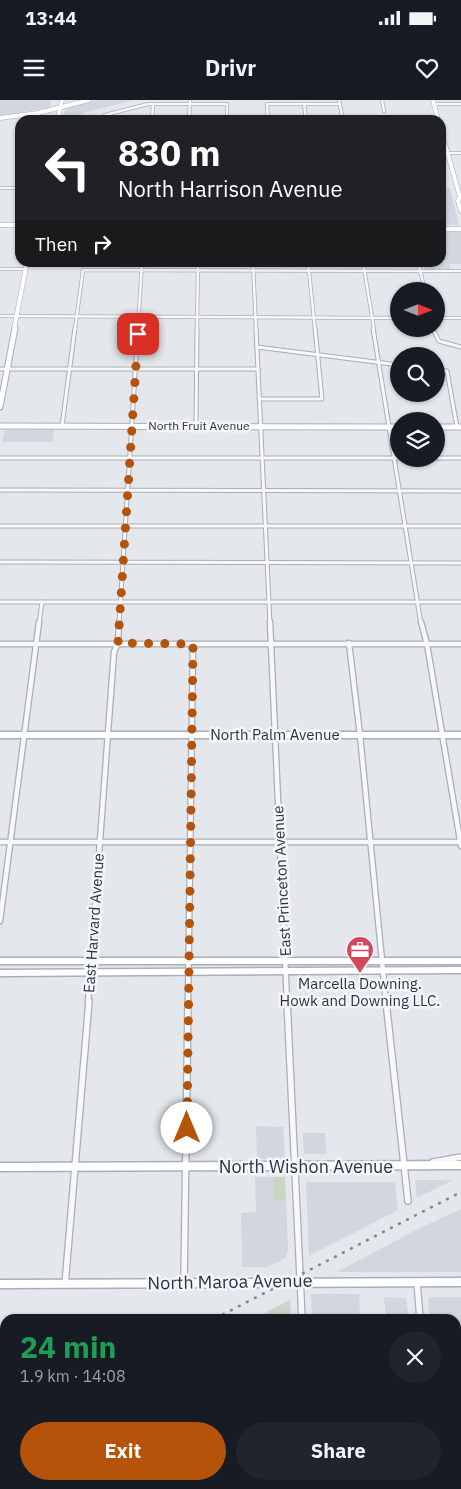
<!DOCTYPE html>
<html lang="en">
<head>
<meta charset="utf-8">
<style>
	body { margin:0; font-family:"IBM Plex Sans",sans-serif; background:#20242c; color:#f1f3f6; height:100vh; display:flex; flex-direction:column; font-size:19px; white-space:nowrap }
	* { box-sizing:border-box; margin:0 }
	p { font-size:16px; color:#9ea1a6 }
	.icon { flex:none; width:28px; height:28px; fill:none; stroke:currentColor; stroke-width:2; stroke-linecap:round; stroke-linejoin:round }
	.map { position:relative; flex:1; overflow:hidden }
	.panel { position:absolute; left:0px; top:1214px; width:461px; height:176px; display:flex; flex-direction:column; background:#171b24; border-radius:15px 15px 0 0; box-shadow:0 1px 4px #0004 }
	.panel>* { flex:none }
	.hud { position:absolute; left:15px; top:15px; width:431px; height:152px; border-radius:15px; box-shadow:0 1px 4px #0004; background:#202124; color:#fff; overflow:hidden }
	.needle { width:32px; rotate:90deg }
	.tools { position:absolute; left:390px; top:182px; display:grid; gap:10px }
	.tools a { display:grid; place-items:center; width:55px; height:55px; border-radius:50%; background:#171b24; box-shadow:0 1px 4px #0004; font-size:25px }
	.pin { position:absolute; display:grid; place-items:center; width:42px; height:42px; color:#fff; margin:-21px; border-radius:10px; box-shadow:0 2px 8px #0006 }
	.me { position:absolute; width:55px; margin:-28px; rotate:0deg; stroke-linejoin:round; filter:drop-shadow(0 0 4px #0008) }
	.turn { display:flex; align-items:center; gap:18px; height:105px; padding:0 20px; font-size:22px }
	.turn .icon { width:65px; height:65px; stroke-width:2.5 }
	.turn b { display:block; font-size:35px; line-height:42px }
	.then { display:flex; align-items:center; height:48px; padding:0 20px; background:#0003; gap:10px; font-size:19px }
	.round { display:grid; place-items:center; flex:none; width:52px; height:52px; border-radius:26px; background:#20242c }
	.overview { display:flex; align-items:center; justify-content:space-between; height:85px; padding:0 20px }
	h1 { font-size:30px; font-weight:800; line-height:38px; color:#1e9e55 }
	.button { display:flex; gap:10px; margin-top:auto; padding:10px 20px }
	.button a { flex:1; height:58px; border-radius:30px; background:#b45309; color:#fff; font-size:20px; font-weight:800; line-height:58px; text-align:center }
	.button a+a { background:#20242c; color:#f1f3f6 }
	.status { display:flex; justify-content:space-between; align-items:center; height:35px; padding:0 25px; background:#171b24; direction:ltr }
	.status svg { height:14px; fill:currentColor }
	header { display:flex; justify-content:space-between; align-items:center; height:65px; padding:0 20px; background:#171b24; font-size:22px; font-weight:800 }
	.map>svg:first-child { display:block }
	.built { fill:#d2d6de }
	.green { fill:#c9d6c5 }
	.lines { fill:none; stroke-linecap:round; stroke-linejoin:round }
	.street-far3-casing { stroke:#a9aeb7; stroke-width:4 }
	.street-far2-casing { stroke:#a9aeb7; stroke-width:5 }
	.street-far1-casing { stroke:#a9aeb7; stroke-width:7 }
	.street-casing { stroke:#a9aeb7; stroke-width:8 }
	.secondary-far3-casing { stroke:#a9aeb7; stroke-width:5 }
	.secondary-far2-casing { stroke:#a9aeb7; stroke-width:7 }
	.secondary-far1-casing { stroke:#a9aeb7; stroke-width:9 }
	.secondary-casing { stroke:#a9aeb7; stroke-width:11 }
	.street-far3 { stroke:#f7f8fa; stroke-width:2.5 }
	.street-far2 { stroke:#f7f8fa; stroke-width:3 }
	.street-far1 { stroke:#f7f8fa; stroke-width:4.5 }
	.street { stroke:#f7f8fa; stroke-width:5.5 }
	.secondary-far3 { stroke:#fff; stroke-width:4 }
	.secondary-far2 { stroke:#fff; stroke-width:5 }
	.secondary-far1 { stroke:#fff; stroke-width:6 }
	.secondary { stroke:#fff; stroke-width:8 }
	.rail { stroke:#7d8696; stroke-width:2.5; stroke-dasharray:3 6; stroke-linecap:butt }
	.route { stroke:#b45309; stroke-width:9; stroke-dasharray:0 16.2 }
	.labels { text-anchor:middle; stroke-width:5; stroke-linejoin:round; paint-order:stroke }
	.far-street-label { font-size:12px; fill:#2b3445; stroke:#f4f6f9 }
	.street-label { font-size:15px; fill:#2b3445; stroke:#f4f6f9 }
	.poi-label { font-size:15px; fill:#2b3445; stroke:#f4f6f9 }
	.near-street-label { font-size:18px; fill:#2b3445; stroke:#f4f6f9 }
</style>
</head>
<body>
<div class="status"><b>13:44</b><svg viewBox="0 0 49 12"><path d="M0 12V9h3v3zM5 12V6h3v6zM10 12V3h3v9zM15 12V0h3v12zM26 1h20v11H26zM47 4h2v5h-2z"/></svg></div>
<header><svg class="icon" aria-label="menu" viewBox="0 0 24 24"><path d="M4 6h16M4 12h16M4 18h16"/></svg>Drivr<svg class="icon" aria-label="heart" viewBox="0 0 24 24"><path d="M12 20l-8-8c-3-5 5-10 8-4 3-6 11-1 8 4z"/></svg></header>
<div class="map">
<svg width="461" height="1389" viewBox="0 0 461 1389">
	<rect width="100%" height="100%" fill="#e4e7ec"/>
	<!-- built -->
	<g class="built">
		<polygon points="0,0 50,0 51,2 50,7 48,8 0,16"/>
		<polygon points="98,0 133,0 83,13 82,20 61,20 66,8"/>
		<polygon points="441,88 450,88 459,125 441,125"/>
		<polygon points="441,131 461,132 461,164 449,164 450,169 425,169 423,163 441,162"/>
		<polygon points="7,330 54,330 53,342 2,342 4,332"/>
		<polygon points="256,1026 283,1027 285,1059 257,1059"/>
		<polygon points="303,1033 325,1033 327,1054 304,1054"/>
		<polygon points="255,1077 274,1077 275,1100 286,1100 288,1149 286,1158 267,1167 242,1167 241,1113 256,1112"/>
		<polygon points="415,1080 453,1080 417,1098"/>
		<polygon points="306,1082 395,1082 398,1110 309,1156"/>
		<polygon points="461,1109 461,1172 337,1172 420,1128"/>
		<polygon points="311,1194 359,1194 360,1219 312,1219"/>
		<polygon points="384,1197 406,1198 409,1219 386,1219"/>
		<polygon points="430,1197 461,1197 461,1230 456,1230 456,1219 430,1219 428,1200"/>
	</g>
	<!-- green -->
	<g class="green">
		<polygon points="274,1077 285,1077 286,1100 274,1100"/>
		<polygon points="290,1200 291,1219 253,1219"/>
	</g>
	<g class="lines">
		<defs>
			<g id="street-far3">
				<polyline points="339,0 343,20"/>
				<polyline points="382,0 384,11"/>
				<polyline points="304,4 306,20"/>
				<polyline points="434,4 461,4"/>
				<polyline points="103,20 105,15 148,4 227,4 227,20"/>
				<polyline points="152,20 153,4"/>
				<polyline points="189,20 190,0"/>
				<polyline points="268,20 267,4 340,4"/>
				<polyline points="386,20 438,18"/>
				<polyline points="441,53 461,53"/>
				<polyline points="0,88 20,88"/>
				<polyline points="253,162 256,229"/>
				<polyline points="308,162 315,229"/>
				<polyline points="363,162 374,229"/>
				<polyline points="418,162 425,191"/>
				<polyline points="0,169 26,169"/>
				<polyline points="0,216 399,218"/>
				<polyline points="436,218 461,218"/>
				<polyline points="75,229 83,170 461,171"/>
				<polyline points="138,229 142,162"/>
				<polyline points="197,229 198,162"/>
			</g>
			<g id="street-far2">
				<polyline points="256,228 270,524"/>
				<polyline points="373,228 421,524"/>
				<polyline points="433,229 439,241 461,247"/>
				<polyline points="257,247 399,265"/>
				<polyline points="0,269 258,269"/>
				<polyline points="436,270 447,271 457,327"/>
				<polyline points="259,299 322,299 315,228"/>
				<polyline points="62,326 75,228"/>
				<polyline points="196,326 197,228"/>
				<polyline points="0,358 399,358"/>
				<polyline points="436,358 461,358"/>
				<polyline points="0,390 461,391"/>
				<polyline points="0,426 461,426"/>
				<polyline points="0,462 461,463"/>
				<polyline points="0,502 461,502"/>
				<polyline points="39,524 42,502"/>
				<polyline points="119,524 138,228"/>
			</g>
			<g id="street-far1">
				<polyline points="270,522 287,902"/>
				<polyline points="421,522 427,544 461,746"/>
				<polyline points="349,543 360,635 386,902"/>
				<polyline points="0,544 461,544"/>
				<polyline points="0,742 461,742"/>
				<polyline points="0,821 39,522"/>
				<polyline points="88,902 114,552 118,543 119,522"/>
				<polyline points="188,902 193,544"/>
			</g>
			<g id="street">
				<polyline points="287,901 302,1219"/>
				<polyline points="386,901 408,1101"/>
				<polyline points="433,1062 461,1057"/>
				<polyline points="417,1182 420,1219"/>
				<polyline points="184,1183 188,901"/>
				<polyline points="65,1185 89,901"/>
				<polyline points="58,1385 58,1389"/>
				<polyline points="181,1385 181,1389"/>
				<polyline points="310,1385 310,1389"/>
				<polyline points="438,1385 438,1389"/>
			</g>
			<g id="secondary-far3">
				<polyline points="433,0 438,20"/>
				<polyline points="0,18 38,13 89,0"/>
				<polyline points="55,20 58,18 62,0"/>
				<polyline points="441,30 460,97 458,101 461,111"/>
				<polyline points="0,125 20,125"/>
				<polyline points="441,129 461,129"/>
				<polyline points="14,229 27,162"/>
			</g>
			<g id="secondary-far2">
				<polyline points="0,307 15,228"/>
				<polyline points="0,326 399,327"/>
				<polyline points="436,327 461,327"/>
			</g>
			<g id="secondary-far1">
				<polyline points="0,635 461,635"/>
				<polyline points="0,861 461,861"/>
				<polyline points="0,873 461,870"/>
			</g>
			<g id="secondary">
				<polyline points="0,1067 461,1065"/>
				<polyline points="0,1184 461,1182"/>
			</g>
		</defs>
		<!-- street-far3 casing -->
		<use href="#street-far3" class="street-far3-casing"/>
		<!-- street-far2 casing -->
		<use href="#street-far2" class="street-far2-casing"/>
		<!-- street-far1 casing -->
		<use href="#street-far1" class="street-far1-casing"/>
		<!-- street casing -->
		<use href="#street" class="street-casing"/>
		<!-- secondary-far3 casing -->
		<use href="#secondary-far3" class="secondary-far3-casing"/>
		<!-- secondary-far2 casing -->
		<use href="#secondary-far2" class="secondary-far2-casing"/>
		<!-- secondary-far1 casing -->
		<use href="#secondary-far1" class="secondary-far1-casing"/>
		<!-- secondary casing -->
		<use href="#secondary" class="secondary-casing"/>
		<!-- street-far3 -->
		<use href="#street-far3" class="street-far3"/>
		<!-- street-far2 -->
		<use href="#street-far2" class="street-far2"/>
		<!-- street-far1 -->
		<use href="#street-far1" class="street-far1"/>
		<!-- street -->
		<use href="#street" class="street"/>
		<!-- secondary-far3 -->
		<use href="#secondary-far3" class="secondary-far3"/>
		<!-- secondary-far2 -->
		<use href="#secondary-far2" class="secondary-far2"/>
		<!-- secondary-far1 -->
		<use href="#secondary-far1" class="secondary-far1"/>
		<!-- secondary -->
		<use href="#secondary" class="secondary"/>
		<!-- rail -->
		<g class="rail">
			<polyline points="214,1219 461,1092"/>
			<polyline points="0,1329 5,1327"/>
		</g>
	</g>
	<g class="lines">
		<!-- route -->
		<polyline class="route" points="138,234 118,543 193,544 187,1028"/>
	</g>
	<!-- icons -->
	<defs>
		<symbol id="office-pin" viewBox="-11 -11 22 30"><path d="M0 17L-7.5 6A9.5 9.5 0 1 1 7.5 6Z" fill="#d1495b" stroke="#f4f6f9"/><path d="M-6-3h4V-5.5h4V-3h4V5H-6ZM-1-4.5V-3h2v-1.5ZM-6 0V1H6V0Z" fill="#fff"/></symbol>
	</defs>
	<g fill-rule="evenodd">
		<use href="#office-pin" x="344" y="834" width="32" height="43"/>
	</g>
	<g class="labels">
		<!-- far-street labels -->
		<g class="far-street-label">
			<text x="199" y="330">North Fruit Avenue</text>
		</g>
		<!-- street labels -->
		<g class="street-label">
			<text x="275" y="640">North Palm Avenue</text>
			<text transform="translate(282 781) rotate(-93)" y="5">East Princeton Avenue</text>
			<text transform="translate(94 823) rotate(-86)" y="5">East Harvard Avenue</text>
		</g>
		<!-- poi labels -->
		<g class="poi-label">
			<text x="360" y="889">Marcella Downing.<tspan x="360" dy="17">Howk and Downing LLC.</tspan></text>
		</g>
		<!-- near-street labels -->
		<g class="near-street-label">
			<text x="306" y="1073">North Wishon Avenue</text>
			<text transform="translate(230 1182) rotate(-1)" y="6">North Maroa Avenue</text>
		</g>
	</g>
</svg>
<div class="tools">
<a><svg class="needle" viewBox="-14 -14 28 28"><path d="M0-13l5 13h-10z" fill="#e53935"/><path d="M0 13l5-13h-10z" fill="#9ea1a6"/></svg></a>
<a><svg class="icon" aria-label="search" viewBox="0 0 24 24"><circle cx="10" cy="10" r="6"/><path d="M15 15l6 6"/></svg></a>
<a><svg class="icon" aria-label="layers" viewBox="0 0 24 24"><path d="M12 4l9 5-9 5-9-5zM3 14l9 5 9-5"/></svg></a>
</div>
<div class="pin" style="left:138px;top:234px;background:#d93025"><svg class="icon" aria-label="arrive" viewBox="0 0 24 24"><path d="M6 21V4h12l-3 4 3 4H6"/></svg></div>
<svg class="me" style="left:187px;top:1028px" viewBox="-20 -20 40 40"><circle r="19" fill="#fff"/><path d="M0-13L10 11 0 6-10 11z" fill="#b45309"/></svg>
<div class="hud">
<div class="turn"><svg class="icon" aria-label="left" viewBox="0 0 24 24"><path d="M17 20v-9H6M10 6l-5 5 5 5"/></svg><div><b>830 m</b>North Harrison Avenue</div></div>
<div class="then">Then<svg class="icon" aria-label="right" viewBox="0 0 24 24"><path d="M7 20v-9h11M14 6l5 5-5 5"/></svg></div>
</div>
<section class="panel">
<div class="overview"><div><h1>24 min</h1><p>1.9 km · 14:08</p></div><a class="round"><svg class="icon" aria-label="close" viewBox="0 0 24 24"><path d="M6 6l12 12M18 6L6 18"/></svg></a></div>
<div class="button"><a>Exit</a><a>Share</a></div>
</section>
</div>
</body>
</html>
